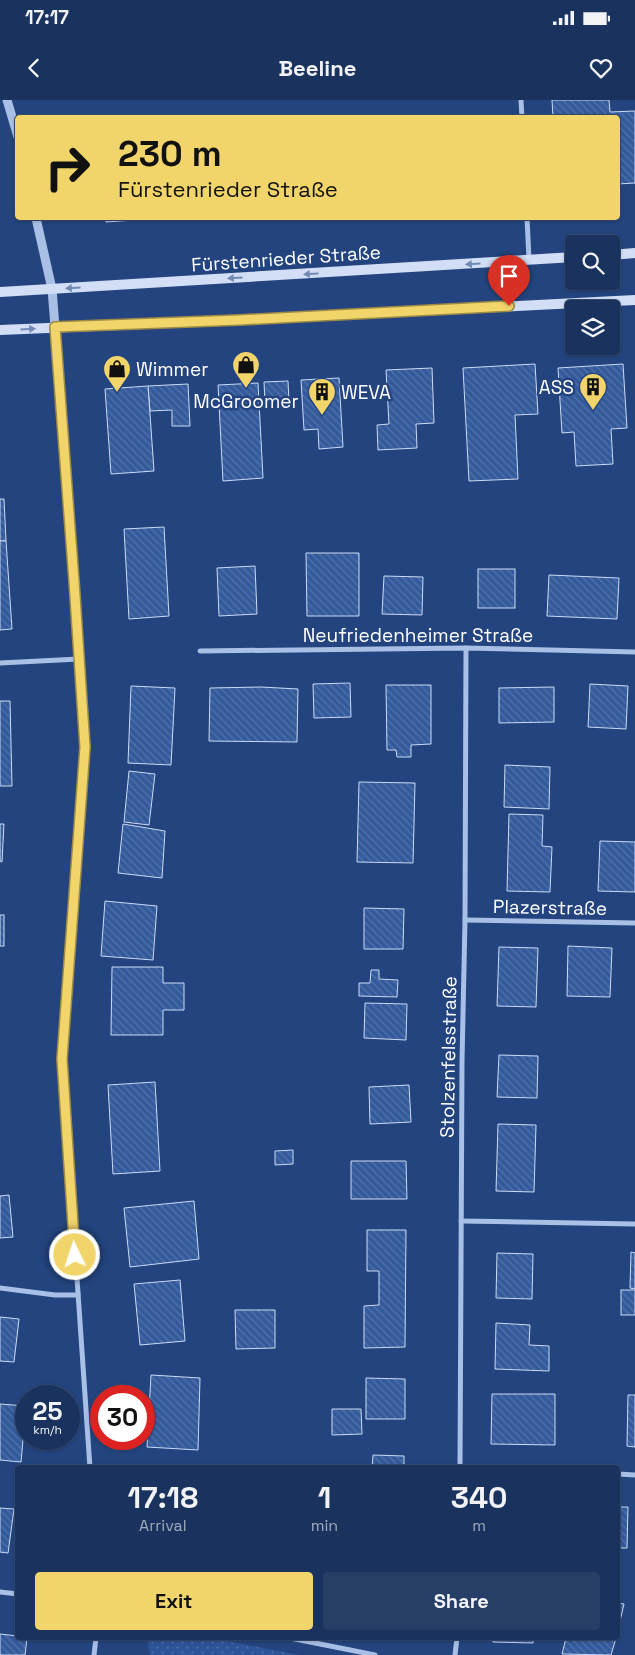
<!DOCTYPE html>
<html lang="en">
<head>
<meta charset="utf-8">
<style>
	body { margin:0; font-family:"Space Grotesk",sans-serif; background:#273f67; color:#f1f3f6; height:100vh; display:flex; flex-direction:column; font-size:19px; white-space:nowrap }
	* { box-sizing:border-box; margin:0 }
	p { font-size:16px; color:#9faabc }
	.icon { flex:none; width:28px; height:28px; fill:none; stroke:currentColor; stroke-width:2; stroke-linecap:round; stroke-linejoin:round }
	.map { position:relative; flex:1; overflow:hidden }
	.details { position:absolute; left:15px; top:1365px; width:605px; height:175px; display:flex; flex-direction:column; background:#1a335e; border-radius:5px; box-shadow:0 1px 4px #0004,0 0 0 1px #384e73 }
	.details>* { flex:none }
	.hud { position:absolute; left:15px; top:15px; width:605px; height:105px; border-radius:5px; box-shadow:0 1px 4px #0004,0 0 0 1px #384e73; background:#f1d56b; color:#111; overflow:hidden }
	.buttons { position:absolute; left:565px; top:135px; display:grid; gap:10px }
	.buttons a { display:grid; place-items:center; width:55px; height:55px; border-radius:5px; background:#1a335e; box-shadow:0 1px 4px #0004,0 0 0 1px #384e73; font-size:25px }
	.speed { position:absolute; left:15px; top:1285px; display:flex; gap:10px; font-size:25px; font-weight:700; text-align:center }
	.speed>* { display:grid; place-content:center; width:65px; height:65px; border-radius:50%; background:#1a335e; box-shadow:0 1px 4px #0004,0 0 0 1px #384e73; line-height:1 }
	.speed small { font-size:12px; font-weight:400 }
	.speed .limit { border:8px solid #d22; background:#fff; color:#111 }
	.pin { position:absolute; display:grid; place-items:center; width:42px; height:42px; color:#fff; margin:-51px -21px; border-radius:50% 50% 50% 0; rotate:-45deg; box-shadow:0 0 5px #0007 }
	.pin .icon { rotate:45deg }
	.me { position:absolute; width:55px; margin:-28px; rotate:356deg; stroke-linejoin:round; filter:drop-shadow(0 0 4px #0008) }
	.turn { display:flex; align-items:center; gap:18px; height:105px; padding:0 20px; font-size:22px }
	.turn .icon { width:65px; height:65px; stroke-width:2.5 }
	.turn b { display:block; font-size:35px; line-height:42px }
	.eta { display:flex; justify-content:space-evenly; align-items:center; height:85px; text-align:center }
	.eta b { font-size:30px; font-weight:700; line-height:35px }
	.action { display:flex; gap:10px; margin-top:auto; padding:10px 20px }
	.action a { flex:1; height:58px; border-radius:5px; background:#f1d56b; color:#111; font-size:20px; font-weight:700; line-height:58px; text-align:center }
	.action a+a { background:#273f67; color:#f1f3f6 }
	.status { display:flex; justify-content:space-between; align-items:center; height:35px; padding:0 25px; background:#1a335e; direction:ltr }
	.status svg { height:14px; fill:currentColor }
	header { display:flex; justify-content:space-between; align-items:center; height:65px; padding:0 20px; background:#1a335e; font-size:22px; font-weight:700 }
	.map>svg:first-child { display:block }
	.grass { fill:url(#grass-dots) }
	.building { fill:url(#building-back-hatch); stroke:#cbdbf5 }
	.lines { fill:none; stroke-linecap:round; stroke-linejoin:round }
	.minor { stroke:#a8bfe6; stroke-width:5 }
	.tertiary { stroke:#a8bfe6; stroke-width:9 }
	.secondary { stroke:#d2def5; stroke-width:10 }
	.oneway { fill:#7289b4 }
	.route-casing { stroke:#9d8a46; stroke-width:12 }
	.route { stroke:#f1d56b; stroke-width:9 }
	.labels { text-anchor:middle; stroke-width:5; stroke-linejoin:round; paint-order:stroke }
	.street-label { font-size:19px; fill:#fff; stroke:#23447e }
	.poi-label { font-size:19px; fill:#fff; stroke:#23447e; text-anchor:start }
</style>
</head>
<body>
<div class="status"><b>17:17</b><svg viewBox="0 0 49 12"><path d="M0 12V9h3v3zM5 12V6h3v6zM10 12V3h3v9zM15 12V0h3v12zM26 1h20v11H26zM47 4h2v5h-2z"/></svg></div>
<header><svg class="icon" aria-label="back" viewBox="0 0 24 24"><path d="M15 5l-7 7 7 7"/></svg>Beeline<svg class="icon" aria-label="heart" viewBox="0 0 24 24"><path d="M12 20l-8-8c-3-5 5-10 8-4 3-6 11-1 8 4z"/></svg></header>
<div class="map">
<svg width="635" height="1555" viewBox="0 0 635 1555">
	<defs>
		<pattern id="grass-dots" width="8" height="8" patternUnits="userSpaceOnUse" patternTransform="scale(1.25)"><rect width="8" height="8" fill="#2d5496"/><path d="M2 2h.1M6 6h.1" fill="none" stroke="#4c6ea6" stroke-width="1.8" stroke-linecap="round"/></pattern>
		<pattern id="building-back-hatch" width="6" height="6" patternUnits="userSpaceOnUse" patternTransform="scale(1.25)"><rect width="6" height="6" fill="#335a9b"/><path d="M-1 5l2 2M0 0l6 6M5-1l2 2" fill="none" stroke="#5273aa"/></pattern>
	</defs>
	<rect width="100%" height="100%" fill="#23447e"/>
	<!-- grass -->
	<polygon class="grass" points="147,1538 211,1538 299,1555 150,1555"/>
	<!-- building -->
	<g class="building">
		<polygon points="552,0 609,0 610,12 635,11 635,83 618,84 618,18 553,18"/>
		<polygon points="106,118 149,118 149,119 106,122"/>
		<polygon points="535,264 538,314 515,315 518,379 469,381 463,268"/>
		<polygon points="623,264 627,328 611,329 613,364 576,366 574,332 562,333 558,268"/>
		<polygon points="432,268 434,323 416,324 417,348 378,350 377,325 389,324 386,270"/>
		<polygon points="339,278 343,347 319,349 318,329 304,330 301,280"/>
		<polygon points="288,281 289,302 265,303 264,282"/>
		<polygon points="258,283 263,378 223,381 218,285"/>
		<polygon points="188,284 190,326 172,326 172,310 150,311 148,286"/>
		<polygon points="148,286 154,371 111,374 105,289"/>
		<polygon points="0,399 4,399 6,441 0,441"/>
		<polygon points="164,427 169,516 129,519 124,429"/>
		<polygon points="0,441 6,441 12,529 0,530"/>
		<polygon points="306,453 359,453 359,516 307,516"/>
		<polygon points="255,466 257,514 219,516 217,468"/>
		<rect x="478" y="469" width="37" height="39"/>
		<polygon points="549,475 619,478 617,519 547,516"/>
		<polygon points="384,476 423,477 422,515 382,514"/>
		<polygon points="350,583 351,617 314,618 313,584"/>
		<polygon points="590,584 628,586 626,629 588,627"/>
		<polygon points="386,585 431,585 431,644 411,645 411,657 397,657 396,650 387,650"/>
		<polygon points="131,586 175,588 171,665 128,663"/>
		<polygon points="261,587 298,589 297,642 209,641 210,588"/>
		<polygon points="554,587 554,622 499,623 499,588"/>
		<polygon points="0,601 10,601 12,686 0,686"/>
		<polygon points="505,665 550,667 549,709 504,707"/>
		<polygon points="129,671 155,674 149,725 124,722"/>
		<polygon points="359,682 415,683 413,763 357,762"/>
		<polygon points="509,714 543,715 542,746 552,747 550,792 507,791"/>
		<polygon points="0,724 4,724 2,762 0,761"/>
		<polygon points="123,724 165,731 162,778 118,773"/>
		<polygon points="600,741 635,742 635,792 598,791"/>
		<polygon points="105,801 157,806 153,860 101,856"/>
		<polygon points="364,808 404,809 403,849 364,849"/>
		<rect x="0" y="815" width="4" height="31"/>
		<polygon points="568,846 612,848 610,897 567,896"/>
		<polygon points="499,847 538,848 536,907 497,906"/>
		<polygon points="112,867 163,867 163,883 184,883 184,910 163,910 163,935 111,935"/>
		<polygon points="371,870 379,870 379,879 398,880 397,897 359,896 359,883 370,883"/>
		<polygon points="365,903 407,904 406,940 364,938"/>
		<polygon points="499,955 538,956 537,998 497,997"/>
		<polygon points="155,982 160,1071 113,1074 108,985"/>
		<polygon points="409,985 411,1022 370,1024 369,987"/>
		<polygon points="498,1024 536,1025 534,1092 496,1091"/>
		<polygon points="293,1050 293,1064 275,1065 275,1051"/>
		<polygon points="351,1061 406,1061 407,1099 351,1099"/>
		<polygon points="9,1095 13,1137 0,1138 0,1096"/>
		<polygon points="194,1101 199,1159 130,1167 124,1108"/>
		<polygon points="367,1130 406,1130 405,1247 364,1248 364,1206 379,1205 379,1171 367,1171"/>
		<polygon points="631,1152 635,1153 635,1189 630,1188"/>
		<polygon points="497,1153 533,1154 532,1199 496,1198"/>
		<polygon points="180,1180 185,1241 140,1245 134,1184"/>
		<rect x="621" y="1190" width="14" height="25"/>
		<polygon points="235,1210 275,1210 275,1248 236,1249"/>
		<polygon points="0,1217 19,1219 14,1262 0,1261"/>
		<polygon points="496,1223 530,1225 529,1245 549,1246 549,1271 495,1269"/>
		<polygon points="151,1275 200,1278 198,1350 147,1347"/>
		<polygon points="366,1278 405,1279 405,1319 366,1319"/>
		<polygon points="492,1294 555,1294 555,1345 491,1344"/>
		<polygon points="628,1295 635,1295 635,1347 627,1346"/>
		<polygon points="0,1304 26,1306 21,1362 0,1360"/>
		<polygon points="332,1309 361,1309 362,1334 332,1335"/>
		<polygon points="373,1355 404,1356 404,1368 372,1368"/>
		<polygon points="618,1407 628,1407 627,1448 618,1448"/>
		<polygon points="0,1408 14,1409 8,1453 0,1452"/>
		<polygon points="618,1503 624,1504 618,1530"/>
		<polygon points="0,1534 18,1536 18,1538 27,1538 25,1555 0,1555"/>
		<polygon points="493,1538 533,1538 533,1543 493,1542"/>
		<polygon points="566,1538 616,1538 611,1555 562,1554"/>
	</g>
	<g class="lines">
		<!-- minor -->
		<g class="minor">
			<polyline points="521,0 522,18"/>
			<polyline points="527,118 529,159"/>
			<polyline points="55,228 74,481 85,647 62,959 90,1368"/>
			<polyline points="200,551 466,548 635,552"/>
			<polyline points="0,563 79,559"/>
			<polyline points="465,820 635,823"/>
			<polyline points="461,1121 635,1124"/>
			<polyline points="0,1188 55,1195 78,1195"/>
			<polyline points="460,1368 462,962 465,820 466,548"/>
			<polyline points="618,1374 635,1375"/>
			<polyline points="0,1492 18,1494"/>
			<polyline points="290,1538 375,1555"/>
			<polyline points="94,1555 96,1538"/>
			<polyline points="455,1555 457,1538"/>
		</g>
		<!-- tertiary -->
		<g class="tertiary">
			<polyline points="7,0 18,37"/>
			<polyline points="36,118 52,189 55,227"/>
		</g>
		<!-- secondary -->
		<g class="secondary">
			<polyline points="611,155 635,153"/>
			<polyline points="0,192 574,157"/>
			<polyline points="0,230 239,220 635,200"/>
		</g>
	</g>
	<!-- one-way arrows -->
	<defs><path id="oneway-solid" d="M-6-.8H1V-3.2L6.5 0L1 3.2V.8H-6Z" transform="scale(1.25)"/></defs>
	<g class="oneway">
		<use href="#oneway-solid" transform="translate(473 164) rotate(176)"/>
		<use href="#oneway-solid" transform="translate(311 174) rotate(176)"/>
		<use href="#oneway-solid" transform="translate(235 178) rotate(176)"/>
		<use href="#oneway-solid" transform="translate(73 188) rotate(176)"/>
		<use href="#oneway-solid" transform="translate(28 229) rotate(-3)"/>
	</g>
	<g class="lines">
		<defs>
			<polyline id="route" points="75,1155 62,959 85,647 74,481 55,227 239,220 509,206"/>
		</defs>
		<!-- route casing -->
		<use href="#route" class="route-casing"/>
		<!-- route -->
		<use href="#route" class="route"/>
	</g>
	<!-- icons -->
	<defs>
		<symbol id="shop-pin" viewBox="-11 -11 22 30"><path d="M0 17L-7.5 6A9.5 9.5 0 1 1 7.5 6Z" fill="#f1d56b" stroke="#23447e"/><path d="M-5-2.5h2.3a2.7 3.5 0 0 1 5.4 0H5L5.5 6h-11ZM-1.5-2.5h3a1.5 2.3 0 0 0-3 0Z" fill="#111"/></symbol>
		<symbol id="building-pin" viewBox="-11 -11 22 30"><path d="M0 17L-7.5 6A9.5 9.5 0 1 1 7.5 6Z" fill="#f1d56b" stroke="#23447e"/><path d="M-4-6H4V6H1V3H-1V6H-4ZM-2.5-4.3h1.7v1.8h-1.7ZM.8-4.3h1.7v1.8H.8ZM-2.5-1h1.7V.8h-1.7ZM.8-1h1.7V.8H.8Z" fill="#111"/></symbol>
	</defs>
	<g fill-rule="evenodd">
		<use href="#shop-pin" x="230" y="249" width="32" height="43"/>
		<use href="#shop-pin" x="101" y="253" width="32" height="43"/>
		<use href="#building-pin" x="577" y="271" width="32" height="43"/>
		<use href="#building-pin" x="306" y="276" width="32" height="43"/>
	</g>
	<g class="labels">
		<!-- street labels -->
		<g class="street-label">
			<text transform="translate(286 158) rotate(-4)" y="7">Fürstenrieder Straße</text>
			<text x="418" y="542">Neufriedenheimer Straße</text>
			<text transform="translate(550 807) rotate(1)" y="7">Plazerstraße</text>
			<text transform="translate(448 957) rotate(-89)" y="7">Stolzenfelsstraße</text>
		</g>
		<!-- poi labels -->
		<g class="poi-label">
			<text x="136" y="276">Wimmer</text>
			<text x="574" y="294" text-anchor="end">ASS</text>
			<text x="341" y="299">WEVA</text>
			<text x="246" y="308" text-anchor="middle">McGroomer</text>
		</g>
	</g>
</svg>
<div class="buttons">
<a><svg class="icon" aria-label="search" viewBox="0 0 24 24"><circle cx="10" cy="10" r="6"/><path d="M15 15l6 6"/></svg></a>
<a><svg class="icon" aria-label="layers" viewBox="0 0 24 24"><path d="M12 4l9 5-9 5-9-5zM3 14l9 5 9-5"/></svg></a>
</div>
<div class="speed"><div>25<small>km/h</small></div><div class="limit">30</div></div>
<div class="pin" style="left:509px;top:206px;background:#d93025"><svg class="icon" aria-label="arrive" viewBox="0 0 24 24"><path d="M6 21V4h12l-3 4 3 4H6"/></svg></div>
<svg class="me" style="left:75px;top:1155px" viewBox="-20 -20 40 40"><circle r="17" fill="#f1d56b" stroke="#fff" stroke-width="3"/><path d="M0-11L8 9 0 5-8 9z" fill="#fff"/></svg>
<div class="hud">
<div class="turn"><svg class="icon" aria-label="right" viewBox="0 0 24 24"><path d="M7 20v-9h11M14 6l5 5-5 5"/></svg><div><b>230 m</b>Fürstenrieder Straße</div></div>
</div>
<section class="details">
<div class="eta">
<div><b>17:18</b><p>Arrival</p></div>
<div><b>1</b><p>min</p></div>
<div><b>340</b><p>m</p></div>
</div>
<div class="action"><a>Exit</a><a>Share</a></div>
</section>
</div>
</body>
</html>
